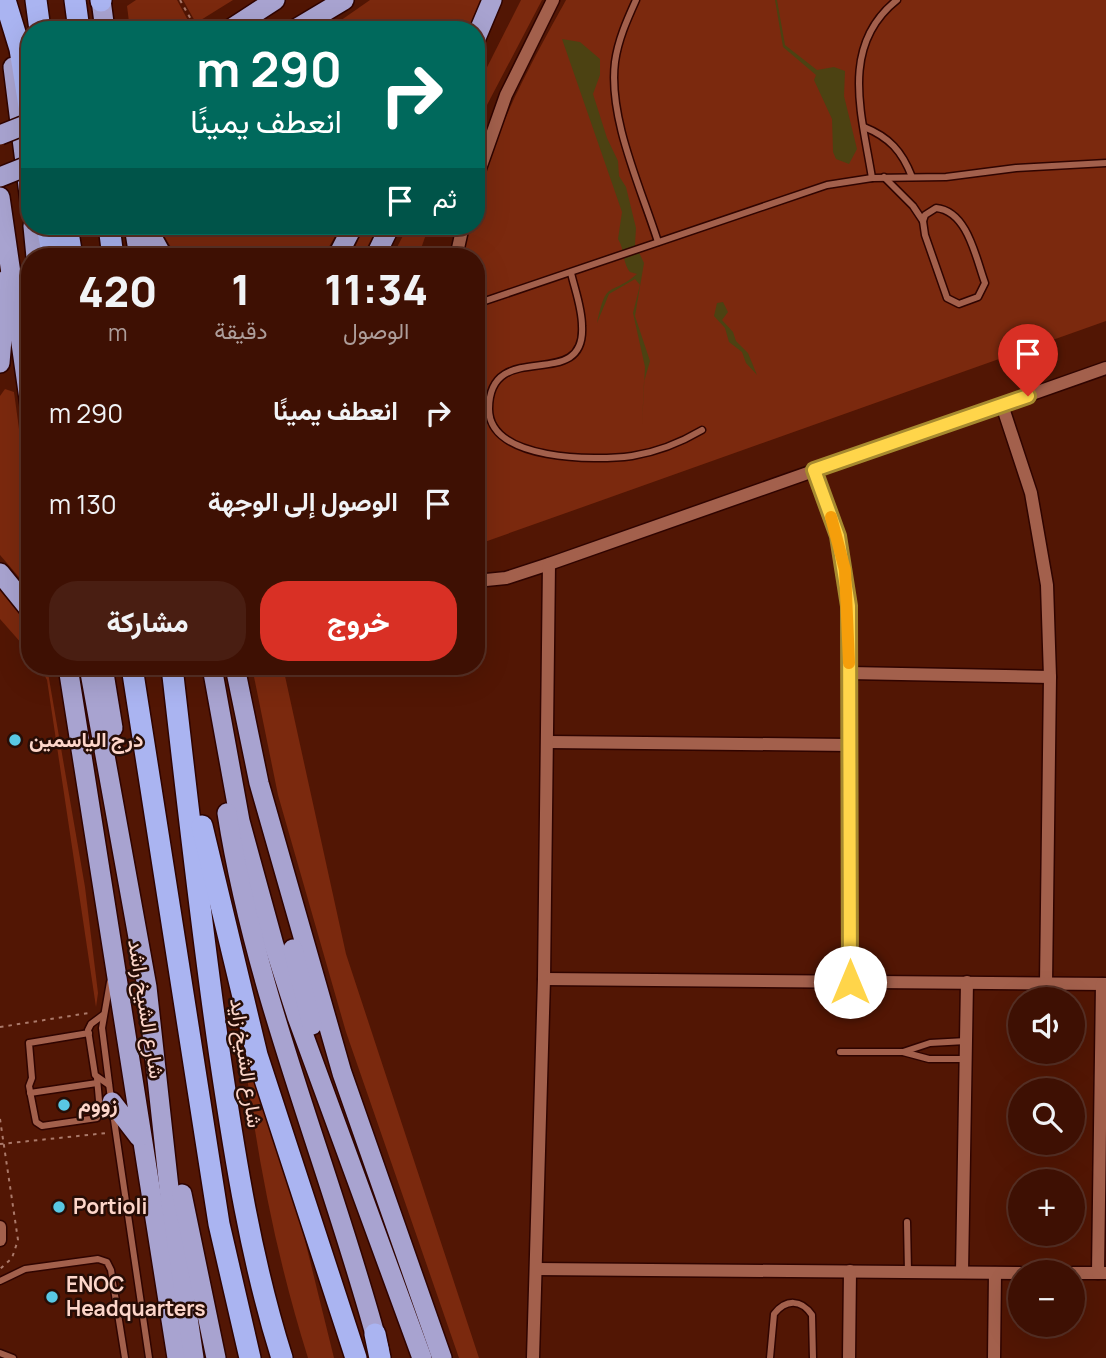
<!DOCTYPE html>
<html lang="ar">
<head>
<meta charset="utf-8">
<style>
	body { margin:0; font-family:Manrope,Vazirmatn,sans-serif; background:#491e12; color:#f1f3f6; direction:rtl; height:100vh; display:flex; flex-direction:column; font-size:26px; white-space:nowrap }
	* { box-sizing:border-box; margin:0 }
	p { font-size:23px; color:#ad9d9a }
	.icon { flex:none; width:38px; height:38px; fill:none; stroke:currentColor; stroke-width:2; stroke-linecap:round; stroke-linejoin:round }
	.map { position:relative; flex:1; overflow:hidden; direction:ltr }
	.sheet { position:absolute; left:21px; top:248px; width:464px; height:427px; display:flex; flex-direction:column; background:#3e1003; border-radius:28px; box-shadow:0 7px 28px #0002,0 0 0 2px #573025; direction:rtl }
	.sheet>* { flex:none }
	.guide { position:absolute; left:21px; top:21px; width:464px; height:214px; border-radius:28px; box-shadow:0 7px 28px #0002,0 0 0 2px #573025; direction:rtl; background:#00695c; color:#fff; overflow:hidden }
	.fabs { position:absolute; left:1008px; top:987px; display:grid; gap:14px }
	.fabs a { display:grid; place-items:center; width:77px; height:77px; border-radius:50%; background:#3e1003; box-shadow:0 7px 28px #0002,0 0 0 2px #573025; font-size:35px }
	.pin { position:absolute; display:grid; place-items:center; width:60px; height:60px; color:#fff; margin:-72px -30px; border-radius:50% 50% 50% 0; rotate:-45deg; box-shadow:0 0 7px #0007 }
	.pin .icon { rotate:45deg }
	.me { position:absolute; width:77px; margin:-38px; rotate:0deg; stroke-linejoin:round; filter:drop-shadow(0 0 5px #0008) }
	.turn { display:flex; align-items:center; gap:24px; height:147px; padding:0 28px; font-size:32px }
	.turn .icon { width:91px; height:91px; stroke-width:2.5 }
	.turn b { display:block; font-size:49px; line-height:60px }
	.then { display:flex; align-items:center; height:66px; padding:0 28px; background:#0003; gap:14px; font-size:26px }
	.eta { display:flex; justify-content:space-evenly; align-items:center; height:119px; text-align:center }
	.eta b { font-size:42px; font-weight:800; line-height:49px }
	.primary-button { display:flex; gap:14px; margin-top:auto; padding:14px 28px }
	.primary-button a { flex:1; height:80px; border-radius:28px; background:#d93025; color:#fff; font-size:28px; font-weight:800; line-height:80px; text-align:center }
	.primary-button a+a { background:#491e12; color:#f1f3f6 }
	ul { padding:0; list-style:none }
	li { display:flex; align-items:center; gap:21px; height:91px; padding:0 28px }
	li div { flex:1 }
	li b { display:block; font-size:26px }
	li em { font-style:normal }
	.map>svg:first-child { display:block }
	.green { fill:#7b290e }
	.water { fill:#4c4212 }
	.lines { fill:none; stroke-linecap:round; stroke-linejoin:round }
	.service-casing { stroke:#2f0400; stroke-width:9 }
	.minor-casing { stroke:#2f0400; stroke-width:15 }
	.trunk-casing { stroke:#2f0400; stroke-width:22 }
	.motorway-casing { stroke:#2f0400; stroke-width:24 }
	.path { stroke:#aa796a; stroke-width:2; stroke-dasharray:3.5 5; stroke-linecap:butt }
	.service { stroke:#a3604c; stroke-width:6 }
	.minor { stroke:#a3604c; stroke-width:12 }
	.trunk { stroke:#a8a3d0; stroke-width:19 }
	.motorway { stroke:#aab4f1; stroke-width:21 }
	.trunk-bridge-casing { stroke:#2f0400; stroke-width:22; stroke-linecap:butt }
	.trunk-bridge { stroke:#a8a3d0; stroke-width:19 }
	.route-casing { stroke:#a68a30; stroke-width:18 }
	.route { stroke:#ffd54a; stroke-width:12 }
	.slow { stroke:#f59e0b; stroke-width:12 }
	.poi-dot { fill:#59c8e4; stroke:#270d06; stroke-width:2.5 }
	.labels { text-anchor:middle; stroke-width:5; stroke-linejoin:round; paint-order:stroke }
	.poi-label { font-size:21px; font-weight:bold; fill:#fdd6ca; stroke:#270d06; text-anchor:start }
	.street-label { font-size:21px; fill:#fdd6ca; stroke:#270d06 }
</style>
</head>
<body>
<div class="map">
<svg width="1106" height="1358" viewBox="0 0 1106 1358">
	<rect width="100%" height="100%" fill="#521604"/>
	<!-- green -->
	<g class="green">
		<polygon points="136,0 177,0 191,26 183,30 130,30 127,6"/>
		<polygon points="183,0 233,0 196,23"/>
		<polygon points="370,0 481,0 468,30 327,30"/>
		<polygon points="521,0 542,0 476,126 476,89"/>
		<path d="M566,0H1106V321L476,545V367L487,353L476,318V257H460L470,226H476C476,160 534,58 566,0Z"/>
		<polygon points="158,226 341,226 323,257 177,257"/>
		<polygon points="364,226 378,226 362,257 351,257"/>
		<polygon points="408,226 429,226 418,257 392,257"/>
		<polygon points="5,389 14,392 30,510 30,590 0,555 0,396"/>
		<polygon points="0,589 30,628 30,653 0,619"/>
		<polygon points="40,667 47,667 85,887 98,993 96,1007 47,680"/>
		<polygon points="252,667 283,667 346,954 479,1358 459,1358 346,1032 278,795"/>
		<path d="M242,1037L272,1137L297,1208L334,1358H308C275,1253 255,1147 242,1037Z"/>
	</g>
	<!-- water -->
	<g class="water">
		<polygon points="775,0 777,0 785,45 817,70 834,67 845,71 844,96 857,149 849,164 836,159 833,152 832,119 814,80 816,75 783,47"/>
		<path d="M562,39L580,42L600,59V75L593,94L607,138L618,161L619,176L626,187L636,228L635,244L644,263L635,316L650,361L644,382L642,425L645,367L633,313L640,285L635,279L609,294L597,323C607,278 608,298 637,274L630,272C622,262 625,250 618,239L622,212Z"/>
		<polygon points="723,302 728,312 722,320 733,332 736,341 748,353 757,375 746,363 742,352 729,342 725,328 714,316 717,303"/>
	</g>
	<g class="lines">
		<defs>
			<g id="service">
				<path d="M636,0C627,20 618,40 615,62C608,118 641,188 658,242"/>
				<path d="M864,127C889,137 902,151 912,177"/>
				<polyline points="884,177 913,206 923,221"/>
				<path d="M872,178C862,115 839,46 897,0"/>
				<path d="M936,208C968,211 976,259 985,283L978,297L959,304L947,298L925,235L923,221L925,215Z"/>
				<path d="M571,273C575,290 582,308 582,326C586,395 489,335 489,409C489,461 596,461 632,456C657,452 680,443 702,430"/>
				<polyline points="476,304 827,185 872,178 946,177 1016,168 1106,163"/>
				<polyline points="110,982 102,1028 111,1099"/>
				<polyline points="103,1015 91,1024 88,1030 95,1075 109,1085"/>
				<polyline points="89,1033 29,1043 32,1078 29,1086 36,1122 42,1126 97,1118 100,1112 97,1078"/>
				<polyline points="840,1052 903,1052 929,1059 966,1059"/>
				<polyline points="903,1052 930,1043 966,1041"/>
				<polyline points="30,1093 97,1083"/>
				<polyline points="113,1113 149,1358"/>
				<polyline points="907,1222 908,1272"/>
				<polyline points="0,1281 25,1269 98,1259 107,1262 111,1270 125,1358"/>
				<polyline points="0,1353 13,1358"/>
				<path d="M770,1358L774,1314C786,1299 801,1299 812,1315L813,1358"/>
			</g>
			<g id="minor">
				<polyline points="476,180 506,95 553,0"/>
				<polyline points="456,257 463,226"/>
				<polyline points="1002,405 1031,493 1047,585 1050,677 1046,983"/>
				<polyline points="814,470 838,536 849,605 850,982"/>
				<polyline points="476,581 506,578 549,564 1106,368"/>
				<polyline points="849,673 1050,677"/>
				<polyline points="549,742 850,745"/>
				<polyline points="544,979 1106,984"/>
				<polyline points="0,1227 0,1240"/>
				<polyline points="536,1269 1020,1273"/>
				<polyline points="962,1272 967,982"/>
				<polyline points="1073,1273 1106,1273"/>
				<polyline points="1098,1273 1102,984"/>
				<polyline points="533,1358 544,979 549,564"/>
				<polyline points="849,1358 850,1271"/>
				<polyline points="994,1358 995,1273"/>
			</g>
			<g id="trunk">
				<polyline points="101,0 105,30"/>
				<polyline points="229,30 275,0"/>
				<polyline points="294,30 344,0"/>
				<polyline points="476,38 492,0"/>
				<polyline points="13,67 30,202"/>
				<polyline points="0,197 30,406"/>
				<polyline points="33,226 36,257"/>
				<polyline points="134,226 139,257"/>
				<polyline points="146,226 163,257"/>
				<polyline points="337,257 353,226"/>
				<polyline points="375,257 390,226"/>
				<polyline points="0,363 7,279"/>
				<polyline points="0,573 30,610"/>
				<polyline points="68,667 177,1358"/>
				<polyline points="89,667 147,987 170,1197 194,1358"/>
				<polyline points="103,667 113,728"/>
				<polyline points="212,667 240,821 274,945 297,1017 422,1358"/>
				<polyline points="235,667 259,783 342,1073 442,1358"/>
				<path d="M227,813C256,998 331,1169 379,1349"/>
				<polyline points="293,949 312,1025"/>
				<polyline points="112,1102 139,1137"/>
				<polyline points="182,1194 216,1358"/>
			</g>
			<g id="motorway">
				<polyline points="5,0 20,49 30,112"/>
				<polyline points="36,0 40,30"/>
				<polyline points="75,0 79,30"/>
				<polyline points="101,0 101,1"/>
				<polyline points="47,226 53,257"/>
				<polyline points="67,226 72,257"/>
				<polyline points="109,226 113,257"/>
				<polyline points="132,667 219,1224 250,1358"/>
				<path d="M172,667C187,797 201,927 220,1057C235,1158 251,1260 282,1358"/>
				<polyline points="202,826 257,1055 356,1358"/>
				<polyline points="375,1334 380,1358"/>
			</g>
		</defs>
		<!-- service casing -->
		<use href="#service" class="service-casing"/>
		<!-- minor casing -->
		<use href="#minor" class="minor-casing"/>
		<!-- trunk casing -->
		<use href="#trunk" class="trunk-casing"/>
		<!-- motorway casing -->
		<use href="#motorway" class="motorway-casing"/>
		<!-- path -->
		<g class="path">
			<polyline points="180,0 197,30"/>
			<polyline points="0,1027 89,1013"/>
			<polyline points="0,1119 18,1240 12,1258 0,1269"/>
			<polyline points="0,1144 107,1133"/>
		</g>
		<!-- service -->
		<use href="#service" class="service"/>
		<!-- minor -->
		<use href="#minor" class="minor"/>
		<!-- trunk -->
		<use href="#trunk" class="trunk"/>
		<!-- motorway -->
		<use href="#motorway" class="motorway"/>
		<defs>
			<g id="trunk-bridge">
				<polyline points="0,135 30,123"/>
				<polyline points="0,177 30,165"/>
			</g>
		</defs>
		<!-- trunk-bridge casing -->
		<use href="#trunk-bridge" class="trunk-bridge-casing"/>
		<!-- trunk-bridge -->
		<use href="#trunk-bridge" class="trunk-bridge"/>
	</g>
	<g class="lines">
		<defs>
			<polyline id="route" points="850,982 849,606 838,536 814,470 1028,396"/>
		</defs>
		<!-- route casing -->
		<use href="#route" class="route-casing"/>
		<!-- route -->
		<use href="#route" class="route"/>
		<!-- slow -->
		<polyline class="slow" points="831,517 845,570 849,663"/>
	</g>
	<!-- markers -->
	<g class="poi-dot">
		<circle cx="15" cy="740" r="7"/>
		<circle cx="64" cy="1105" r="7"/>
		<circle cx="59" cy="1207" r="7"/>
		<circle cx="52" cy="1297" r="7"/>
	</g>
	<g class="labels">
		<!-- poi labels -->
		<g class="poi-label">
			<text x="29" y="747">درج الياسمين</text>
			<text x="78" y="1112">زووم</text>
			<text x="73" y="1214">Portioli</text>
			<text x="66" y="1292">ENOC<tspan x="66" dy="24">Headquarters</tspan></text>
		</g>
		<!-- street labels -->
		<g class="street-label">
			<text transform="translate(146 1009) rotate(81)" y="7">شارع الشيخ راشد</text>
			<text transform="translate(246 1063) rotate(82)" y="7">شارع الشيخ زايد</text>
		</g>
	</g>
</svg>
<div class="fabs">
<a><svg class="icon" aria-label="sound" viewBox="0 0 24 24"><path d="M4 9h4l5-4v14l-5-4H4zM17 9q2 3 0 6"/></svg></a>
<a><svg class="icon" aria-label="search" viewBox="0 0 24 24"><circle cx="10" cy="10" r="6"/><path d="M15 15l6 6"/></svg></a>
<a>+</a>
<a>−</a>
</div>
<div class="pin" style="left:1028px;top:396px;background:#d93025"><svg class="icon" aria-label="arrive" viewBox="0 0 24 24"><path d="M6 21V4h12l-3 4 3 4H6"/></svg></div>
<svg class="me" style="left:850px;top:982px" viewBox="-20 -20 40 40"><circle r="19" fill="#fff"/><path d="M0-13L10 11 0 6-10 11z" fill="#ffd54a"/></svg>
<div class="guide">
<div class="turn"><svg class="icon" aria-label="right" viewBox="0 0 24 24"><path d="M7 20v-9h11M14 6l5 5-5 5"/></svg><div><b>290 m</b>انعطف يمينًا</div></div>
<div class="then">ثم<svg class="icon" aria-label="arrive" viewBox="0 0 24 24"><path d="M6 21V4h12l-3 4 3 4H6"/></svg></div>
</div>
<section class="sheet">
<div class="eta">
<div><b>11:34</b><p>الوصول</p></div>
<div><b>1</b><p>دقيقة</p></div>
<div><b>420</b><p>m</p></div>
</div>
<ul>
<li><svg class="icon" aria-label="right" viewBox="0 0 24 24"><path d="M7 20v-9h11M14 6l5 5-5 5"/></svg><div><b>انعطف يمينًا</b></div><em>290 m</em></li>
<li><svg class="icon" aria-label="arrive" viewBox="0 0 24 24"><path d="M6 21V4h12l-3 4 3 4H6"/></svg><div><b>الوصول إلى الوجهة</b></div><em>130 m</em></li>
</ul>
<div class="primary-button"><a>خروج</a><a>مشاركة</a></div>
</section>
</div>
</body>
</html>
